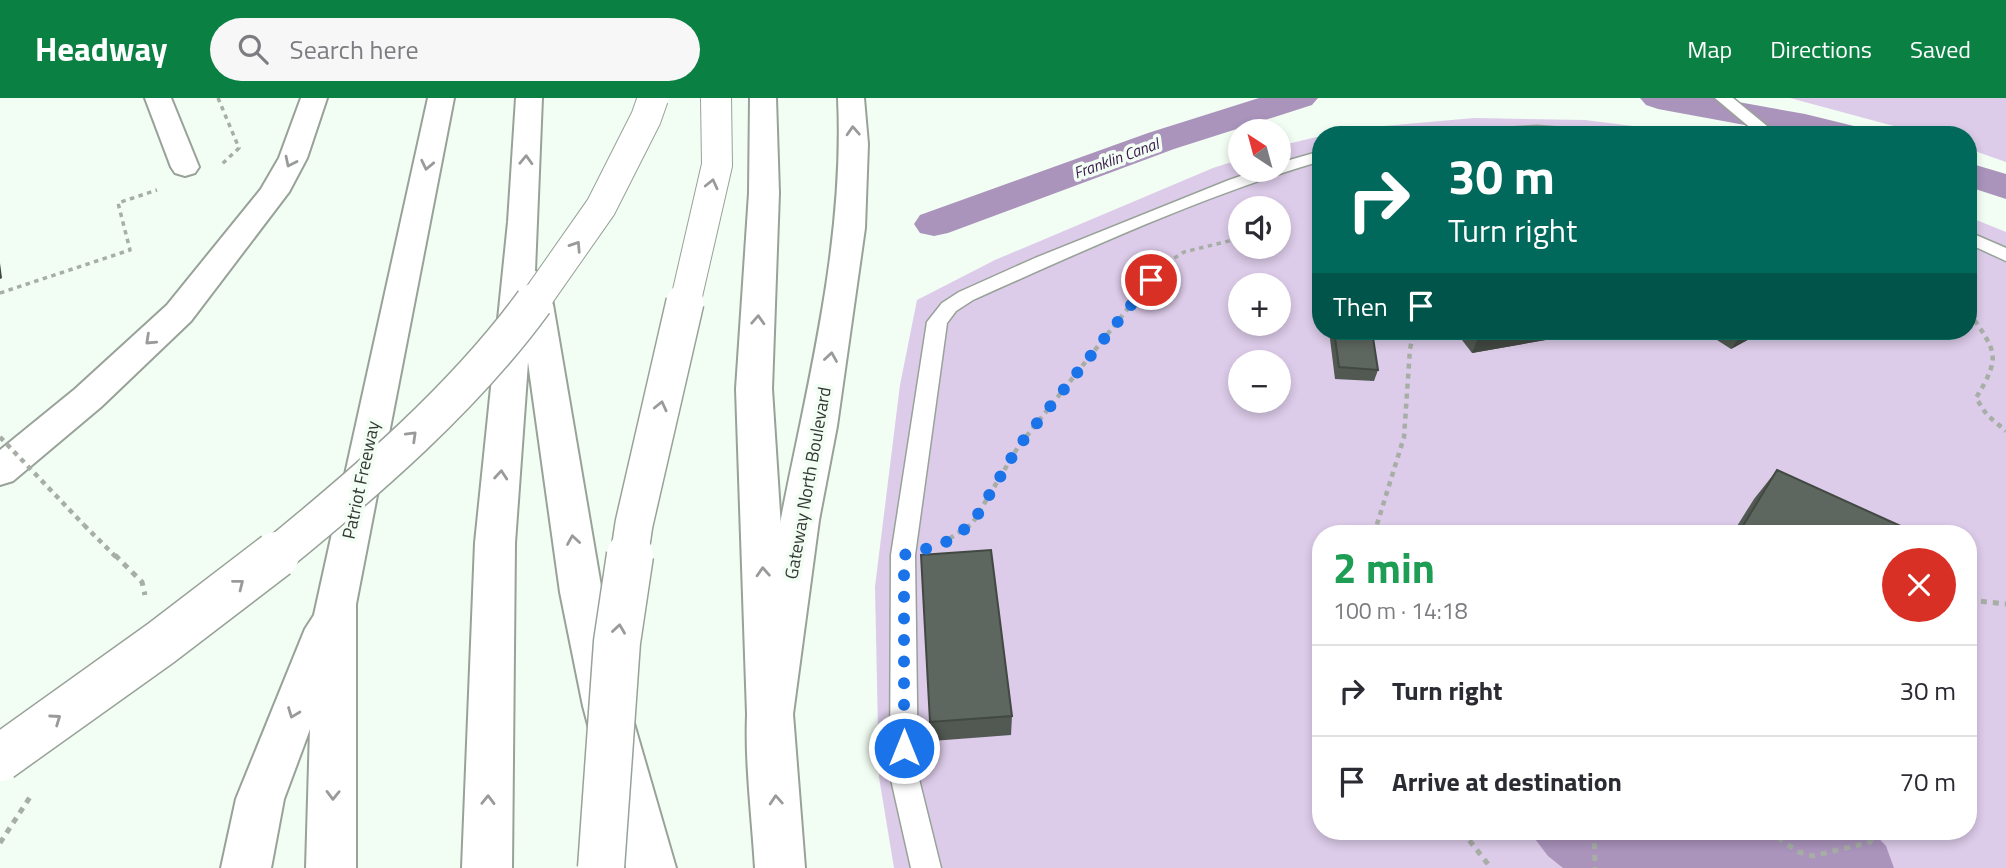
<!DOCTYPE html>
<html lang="en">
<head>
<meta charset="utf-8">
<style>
	body { margin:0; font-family:"Titillium Web",sans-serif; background:#f7f7f7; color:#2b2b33; height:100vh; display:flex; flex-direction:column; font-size:26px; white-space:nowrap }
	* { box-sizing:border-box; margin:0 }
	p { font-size:23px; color:#7c7c81 }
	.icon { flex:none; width:38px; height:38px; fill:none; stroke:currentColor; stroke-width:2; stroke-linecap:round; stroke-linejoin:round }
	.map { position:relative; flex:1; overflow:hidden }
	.side { position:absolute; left:1312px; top:427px; width:665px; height:315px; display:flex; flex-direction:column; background:#fff; border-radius:28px; box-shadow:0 4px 10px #0003 }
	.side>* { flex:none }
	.guide { position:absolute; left:1312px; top:28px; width:665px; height:214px; border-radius:28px; box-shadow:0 4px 10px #0003; background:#00695c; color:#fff; overflow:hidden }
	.needle { width:46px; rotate:324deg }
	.buttons { position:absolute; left:1228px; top:21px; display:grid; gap:14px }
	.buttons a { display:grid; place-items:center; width:63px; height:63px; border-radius:50%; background:#fff; box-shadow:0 4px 10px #0003; font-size:35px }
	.pin { position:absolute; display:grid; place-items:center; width:60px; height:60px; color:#fff; margin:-30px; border:4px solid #fff; border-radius:50%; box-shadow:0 2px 7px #0007 }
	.me { position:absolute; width:77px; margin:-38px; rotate:0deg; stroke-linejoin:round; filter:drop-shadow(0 0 5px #0008) }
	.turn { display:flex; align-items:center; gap:24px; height:147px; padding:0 21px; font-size:32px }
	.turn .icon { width:91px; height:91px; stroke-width:2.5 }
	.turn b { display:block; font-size:49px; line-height:60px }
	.then { display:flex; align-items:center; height:66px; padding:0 21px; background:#0003; gap:14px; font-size:26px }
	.round { display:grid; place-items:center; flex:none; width:74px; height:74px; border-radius:37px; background:#f7f7f7 }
	.overview { display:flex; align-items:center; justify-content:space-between; height:119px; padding:0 21px }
	h1 { font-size:42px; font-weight:700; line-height:52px; color:#1e9e55 }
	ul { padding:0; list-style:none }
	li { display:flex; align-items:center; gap:21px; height:91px; padding:0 21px; border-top:2px solid #e1e1e2 }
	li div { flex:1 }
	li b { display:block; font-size:26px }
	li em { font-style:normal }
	header { display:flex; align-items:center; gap:42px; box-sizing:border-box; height:98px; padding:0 35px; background:#0b8043; color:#fff }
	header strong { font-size:33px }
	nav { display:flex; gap:38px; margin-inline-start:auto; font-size:24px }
	.search { width:490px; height:63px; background:#f7f7f7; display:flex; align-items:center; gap:18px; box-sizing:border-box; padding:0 24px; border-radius:38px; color:#7c7c81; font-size:26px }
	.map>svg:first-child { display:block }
	.green { fill:#dccbe9; fill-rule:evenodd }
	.water { fill:#ab94bc }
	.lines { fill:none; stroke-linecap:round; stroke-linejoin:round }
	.canal { fill:#ab94bc; fill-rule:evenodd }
	.lane-casing { stroke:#98a299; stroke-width:3 }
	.street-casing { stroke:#98a299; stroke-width:4 }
	.secondary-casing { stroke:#98a299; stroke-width:4 }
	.highway-casing { stroke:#98a299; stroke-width:4 }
	.path-far2 { stroke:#a6aea6; stroke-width:3.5; stroke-dasharray:4.5 4.5; stroke-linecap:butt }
	.path-far1 { stroke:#a6aea6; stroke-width:4.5; stroke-dasharray:5 5; stroke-linecap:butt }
	.path { stroke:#a6aea6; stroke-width:5; stroke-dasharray:6 6; stroke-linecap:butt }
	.lane { fill:#fff; fill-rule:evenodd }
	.street { fill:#fff; fill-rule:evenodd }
	.secondary { fill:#fff; fill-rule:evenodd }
	.highway { fill:#fff; fill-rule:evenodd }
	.highway-bridge-far2-casing { stroke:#98a299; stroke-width:32; stroke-linecap:butt }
	.highway-bridge-far1-casing { stroke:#98a299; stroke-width:40; stroke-linecap:butt }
	.highway-bridge-casing { stroke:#98a299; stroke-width:49; stroke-linecap:butt }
	.path-bridge { stroke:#a6aea6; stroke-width:4.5; stroke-dasharray:5 5; stroke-linecap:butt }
	.highway-bridge-far2 { stroke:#fff; stroke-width:30 }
	.highway-bridge-far1 { stroke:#fff; stroke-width:37 }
	.highway-bridge { stroke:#fff; stroke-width:46 }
	.wall { fill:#515952 }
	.shaded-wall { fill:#424842 }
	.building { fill:#5e675f; stroke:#424842; stroke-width:2 }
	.oneway { stroke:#999b99 }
	.route { stroke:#1a73e8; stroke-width:12; stroke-dasharray:0 21.6 }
	.labels { text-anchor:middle; stroke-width:7; stroke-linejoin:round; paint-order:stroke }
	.far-water-label { font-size:16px; font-style:italic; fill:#3a1a4d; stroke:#f2fdf3 }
	.street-label { font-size:18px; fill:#333733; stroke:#f2fdf3 }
</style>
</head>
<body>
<header>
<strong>Headway</strong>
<div class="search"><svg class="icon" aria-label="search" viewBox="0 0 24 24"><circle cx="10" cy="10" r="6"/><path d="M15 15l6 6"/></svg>Search here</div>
<nav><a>Map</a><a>Directions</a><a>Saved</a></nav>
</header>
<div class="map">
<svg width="2006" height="770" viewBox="0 0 2006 770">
	<rect width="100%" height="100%" fill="#f2fdf3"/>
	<!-- green -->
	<g class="green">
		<polygon points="1790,0 2006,0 2006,64 1969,51 1969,37 1927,37"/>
		<polygon points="1474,20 1585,22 1704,37 1330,37 1384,28"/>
		<path d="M1321,38V233H1969V119L2006,134V770H894L879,679L875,489L900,287L917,202L995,162L1213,70L1241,61V72H1279V48ZM1241,110H1279V149H1241ZM1241,187H1279V226H1241ZM1241,264H1279V303H1241ZM1321,436H1969V733H1321Z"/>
	</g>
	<!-- water -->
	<polygon class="water" points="1529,733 1872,733 1886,748 1894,770 1563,770 1548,758"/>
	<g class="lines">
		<!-- canal -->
		<g class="canal">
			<polygon points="1259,0 1318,0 1312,7 1174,51 948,135 934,138 920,135 914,126 920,117 1148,35"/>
			<polygon points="1640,0 1716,0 1805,16 1858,29 1863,37 1799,37 1658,11 1646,7"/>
			<polygon points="1969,65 2006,76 2006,101 1969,89"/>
		</g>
		<defs>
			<g id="lane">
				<polygon points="1715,0 1733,0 1778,37 1759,37"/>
				<polygon points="1537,28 1589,32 1597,37 1459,37 1467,32"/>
				<path d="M1321,53V63C1202,98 1087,151 973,202L956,213L947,225L915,457L918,677L941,770H911L890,677L891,457L927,224L942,205L959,194L1035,160L1229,82L1258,72H1279V65Z"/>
				<polygon points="1969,134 2006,150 2006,163 1969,146"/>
				<polygon points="1643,233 1664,233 1661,238 1646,238"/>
			</g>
			<polygon id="street" points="145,0 171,0 199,69 195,75 185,78 175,75 171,69"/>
			<path id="secondary" d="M838,0H864L868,46L865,130L837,328L819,422L793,616L805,770H755C752,720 745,666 747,617C749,579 760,539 766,502C793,336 846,169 838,0Z"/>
			<g id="highway">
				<polygon points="301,0 327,0 307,60 289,94 191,223 101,309 13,383 0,387 0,352 75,291 167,207 261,91 279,60"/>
				<polygon points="428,0 454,0 356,506 356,770 306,770 310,631 284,701 271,770 221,770 236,701 305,531 314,517"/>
				<polygon points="516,0 542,0 535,173 544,176 549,183 602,494 629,608 676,770 626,770 583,608 560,494 528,264 515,445 512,770 462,770 475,445 508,124"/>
				<polygon points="750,0 776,0 779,95 772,291 793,616 786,630 770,636 754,630 747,616 736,291 749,95"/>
			</g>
		</defs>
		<!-- lane casing -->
		<use href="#lane" class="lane-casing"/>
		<!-- street casing -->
		<use href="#street" class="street-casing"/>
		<!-- secondary casing -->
		<use href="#secondary" class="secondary-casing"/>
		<!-- highway casing -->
		<use href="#highway" class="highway-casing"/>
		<!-- path-far2 -->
		<g class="path-far2">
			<polyline points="218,0 239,50 222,66"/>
			<polyline points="0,195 130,152 118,105 157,92"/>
			<polyline points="1132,206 1163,167 1184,154 1241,140"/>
		</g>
		<!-- path-far1 -->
		<g class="path-far1">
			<path d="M1969,214C1996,254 2002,257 1976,300L1987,317L2006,333"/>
			<polyline points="84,427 116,459"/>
			<polyline points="1374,436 1404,339 1410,251 1414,233"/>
			<polyline points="941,446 972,426 1018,349 1133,204"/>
		</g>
		<!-- path -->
		<g class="path">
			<polyline points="115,457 142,484 145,497"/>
			<polyline points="1969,502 2006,506"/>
			<polyline points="1462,733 1491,770"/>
			<polyline points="1594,733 1595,770"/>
			<polyline points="1768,733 1799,754 1813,758 1870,744 1878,733"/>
			<polyline points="0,745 30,699"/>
		</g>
		<!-- lane -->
		<use href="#lane" class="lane"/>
		<!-- street -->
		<use href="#street" class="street"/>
		<!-- secondary -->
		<use href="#secondary" class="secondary"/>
		<!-- highway -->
		<use href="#highway" class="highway"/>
		<defs>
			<g id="highway-bridge-far2">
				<polyline points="533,206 601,109 646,20 653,0"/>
				<polyline points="685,206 717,67 716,0"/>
			</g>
			<g id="highway-bridge-far1">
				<path d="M274,459C366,384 464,300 534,204"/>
				<polyline points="629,459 634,426 685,204"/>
			</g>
			<g id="highway-bridge">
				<polyline points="0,660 161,545 276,457"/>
				<polyline points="601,770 617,544 630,457"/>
			</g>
		</defs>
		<!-- highway-bridge-far2 casing -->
		<use href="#highway-bridge-far2" class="highway-bridge-far2-casing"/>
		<!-- highway-bridge-far1 casing -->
		<use href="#highway-bridge-far1" class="highway-bridge-far1-casing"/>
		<!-- highway-bridge casing -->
		<use href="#highway-bridge" class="highway-bridge-casing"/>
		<!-- path-bridge -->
		<polyline class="path-bridge" points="0,339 84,427"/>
		<!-- highway-bridge-far2 -->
		<use href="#highway-bridge-far2" class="highway-bridge-far2"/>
		<!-- highway-bridge-far1 -->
		<use href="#highway-bridge-far1" class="highway-bridge-far1"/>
		<!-- highway-bridge -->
		<use href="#highway-bridge" class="highway-bridge"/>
	</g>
	<!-- wall -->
	<g class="wall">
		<polygon points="1329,233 1372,233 1378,272 1374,283 1335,281"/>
		<polygon points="1455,233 1597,233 1472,255"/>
		<polygon points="1703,233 1764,233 1731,251"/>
		<polygon points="1777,372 1916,436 1732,436 1754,401"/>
		<polygon points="1012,618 1011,637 932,643 930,624"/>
	</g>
	<!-- shaded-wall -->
	<g class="shaded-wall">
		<polygon points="0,165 2,180 0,181"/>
		<polygon points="1481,233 1597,233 1472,255"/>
		<polygon points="1744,233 1764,233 1731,251"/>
	</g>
	<!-- building -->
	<g class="building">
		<polygon points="1334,233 1372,233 1378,272 1339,269"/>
		<polygon points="1777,372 1916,435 1916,436 1738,436"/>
		<polygon points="991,452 1012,618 930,624 921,457"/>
	</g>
	<!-- one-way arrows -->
	<defs><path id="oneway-chevron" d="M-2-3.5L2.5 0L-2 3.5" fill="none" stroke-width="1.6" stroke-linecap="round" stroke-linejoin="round" transform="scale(1.75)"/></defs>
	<g class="oneway">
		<use href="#oneway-chevron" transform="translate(853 33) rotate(-93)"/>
		<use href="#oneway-chevron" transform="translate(526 62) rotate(-88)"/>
		<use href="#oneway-chevron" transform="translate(290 64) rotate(116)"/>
		<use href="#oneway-chevron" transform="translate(427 67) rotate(102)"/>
		<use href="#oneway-chevron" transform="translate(712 86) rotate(-77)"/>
		<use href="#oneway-chevron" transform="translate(576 148) rotate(-57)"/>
		<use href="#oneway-chevron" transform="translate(758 222) rotate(-87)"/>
		<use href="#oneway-chevron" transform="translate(150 242) rotate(137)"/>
		<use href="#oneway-chevron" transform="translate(831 259) rotate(-81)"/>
		<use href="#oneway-chevron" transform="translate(661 308) rotate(-77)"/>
		<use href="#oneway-chevron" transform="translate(412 338) rotate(-44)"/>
		<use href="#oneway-chevron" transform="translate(501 377) rotate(-85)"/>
		<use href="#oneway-chevron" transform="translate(573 442) rotate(-99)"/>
		<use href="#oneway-chevron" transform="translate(763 474) rotate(-93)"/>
		<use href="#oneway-chevron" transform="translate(239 486) rotate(-38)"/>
		<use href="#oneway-chevron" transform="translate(619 531) rotate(-82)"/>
		<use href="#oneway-chevron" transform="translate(293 615) rotate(111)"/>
		<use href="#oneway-chevron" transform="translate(56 621) rotate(-35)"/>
		<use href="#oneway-chevron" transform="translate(333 697) rotate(91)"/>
		<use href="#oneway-chevron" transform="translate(488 702) rotate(-89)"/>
		<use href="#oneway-chevron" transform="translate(776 702) rotate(-94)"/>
	</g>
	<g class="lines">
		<!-- route -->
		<polyline class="route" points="904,650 904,457 943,446 972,426 1018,349 1151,182"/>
	</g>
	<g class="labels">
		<!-- far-water labels -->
		<g class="far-water-label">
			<text transform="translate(1116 60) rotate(-20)" y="6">Franklin Canal</text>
		</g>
		<!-- street labels -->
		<g class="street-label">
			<text transform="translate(361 382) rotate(-78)" y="6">Patriot Freeway</text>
			<text transform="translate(808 385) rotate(-80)" y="6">Gateway North Boulevard</text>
		</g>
	</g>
</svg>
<div class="buttons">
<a><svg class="needle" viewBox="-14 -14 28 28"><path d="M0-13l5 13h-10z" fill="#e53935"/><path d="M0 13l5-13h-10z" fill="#7c7c81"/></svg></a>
<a><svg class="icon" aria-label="sound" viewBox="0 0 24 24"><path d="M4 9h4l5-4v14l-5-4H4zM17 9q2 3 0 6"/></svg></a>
<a>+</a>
<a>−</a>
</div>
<div class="pin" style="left:1151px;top:182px;background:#d93025"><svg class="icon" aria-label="arrive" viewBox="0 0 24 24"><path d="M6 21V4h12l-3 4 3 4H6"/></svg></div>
<svg class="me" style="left:904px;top:650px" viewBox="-20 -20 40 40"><circle r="17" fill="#1a73e8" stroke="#fff" stroke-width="3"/><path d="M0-11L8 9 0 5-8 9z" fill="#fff"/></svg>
<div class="guide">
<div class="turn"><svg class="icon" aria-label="right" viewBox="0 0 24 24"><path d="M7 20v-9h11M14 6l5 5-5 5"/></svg><div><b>30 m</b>Turn right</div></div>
<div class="then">Then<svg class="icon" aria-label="arrive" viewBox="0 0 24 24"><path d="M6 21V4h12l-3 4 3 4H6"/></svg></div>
</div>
<section class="side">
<div class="overview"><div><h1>2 min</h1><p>100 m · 14:18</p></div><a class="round" style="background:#d93025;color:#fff"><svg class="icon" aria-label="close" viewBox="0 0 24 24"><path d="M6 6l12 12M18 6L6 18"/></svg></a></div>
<ul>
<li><svg class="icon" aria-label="right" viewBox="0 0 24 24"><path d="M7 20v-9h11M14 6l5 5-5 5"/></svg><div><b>Turn right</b></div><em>30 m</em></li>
<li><svg class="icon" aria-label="arrive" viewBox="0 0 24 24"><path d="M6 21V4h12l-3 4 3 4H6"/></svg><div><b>Arrive at destination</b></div><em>70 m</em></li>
</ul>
</section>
</div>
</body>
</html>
